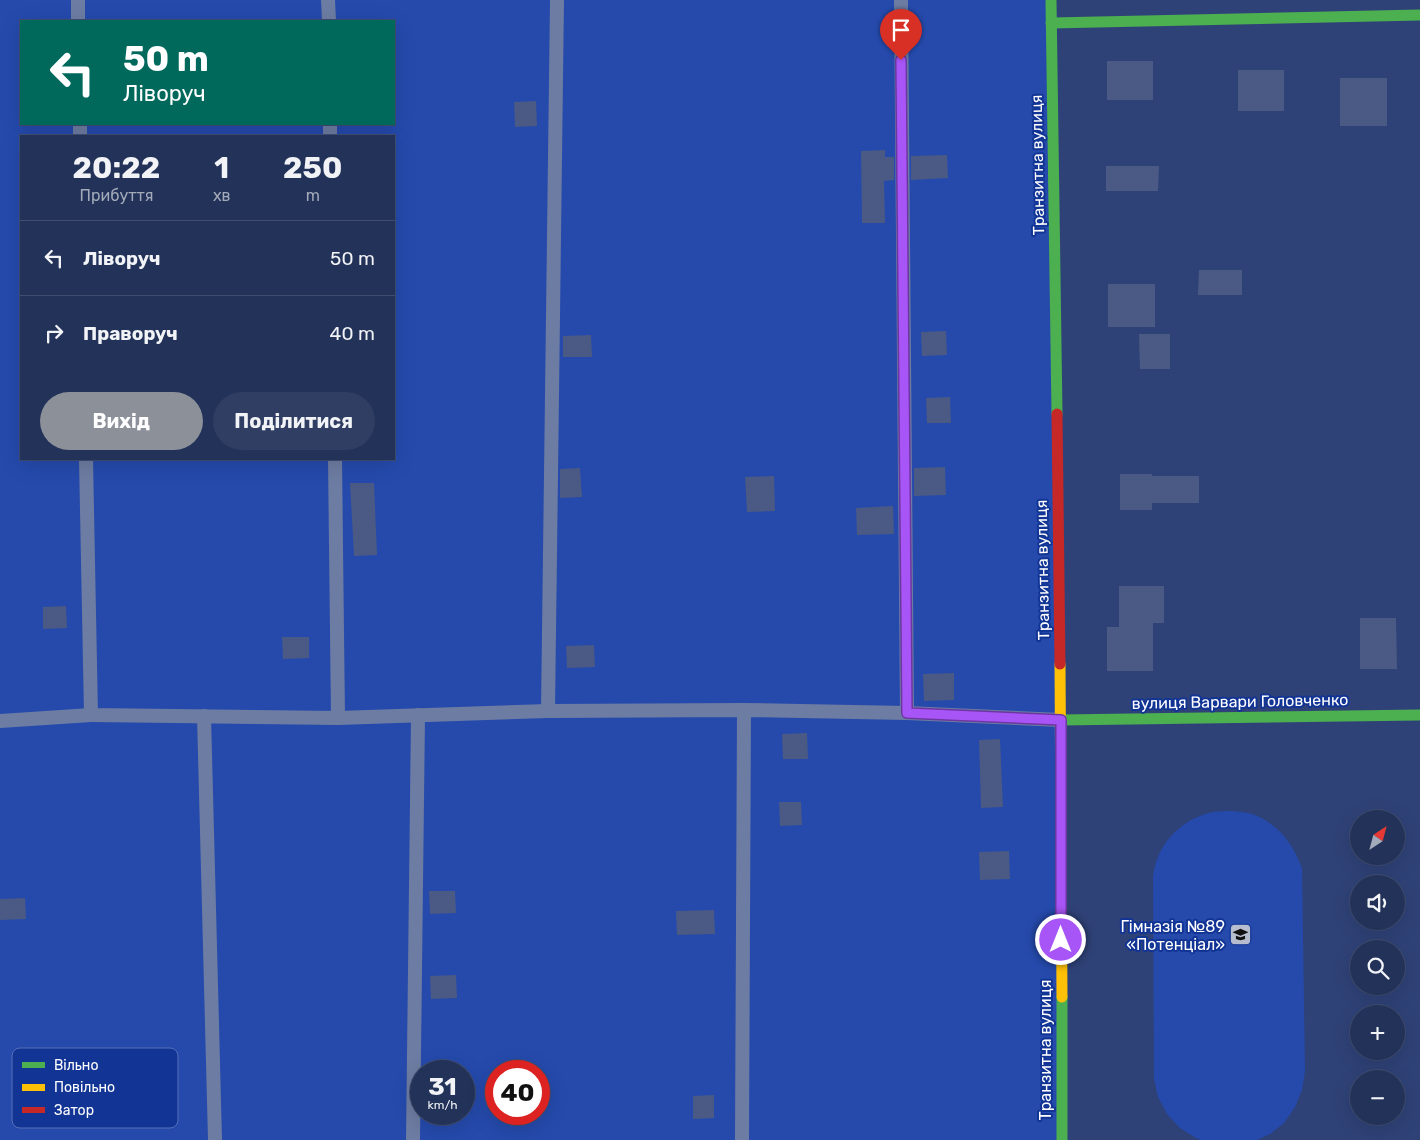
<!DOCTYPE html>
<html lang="uk">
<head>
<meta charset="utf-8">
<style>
	body { margin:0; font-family:Rubik,sans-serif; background:#2f3e62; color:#f1f3f6; height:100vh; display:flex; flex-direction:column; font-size:19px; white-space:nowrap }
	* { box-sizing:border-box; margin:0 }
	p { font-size:16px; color:#a3aaba }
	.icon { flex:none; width:28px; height:28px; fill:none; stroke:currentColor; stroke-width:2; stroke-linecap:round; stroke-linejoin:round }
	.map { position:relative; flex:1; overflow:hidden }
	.sheet { position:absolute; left:20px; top:135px; width:375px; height:325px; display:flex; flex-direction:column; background:#233259; border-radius:0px; box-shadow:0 5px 20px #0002,0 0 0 1px #404d6f }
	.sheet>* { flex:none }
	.hud { position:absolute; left:20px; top:20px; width:375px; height:105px; border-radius:0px; box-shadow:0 5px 20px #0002,0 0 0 1px #404d6f; background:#00695c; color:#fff; overflow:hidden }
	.needle { width:32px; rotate:36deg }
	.controls { position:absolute; left:1350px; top:810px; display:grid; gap:10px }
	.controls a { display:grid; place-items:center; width:55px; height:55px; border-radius:50%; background:#233259; box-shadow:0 5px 20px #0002,0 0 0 1px #404d6f; font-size:25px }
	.speed { position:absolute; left:410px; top:1060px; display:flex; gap:10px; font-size:25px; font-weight:700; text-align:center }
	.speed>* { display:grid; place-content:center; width:65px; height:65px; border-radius:50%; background:#233259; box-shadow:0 5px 20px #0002,0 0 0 1px #404d6f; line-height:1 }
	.speed small { font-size:12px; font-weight:400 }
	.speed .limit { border:8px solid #d22; background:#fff; color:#111 }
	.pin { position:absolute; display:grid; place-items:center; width:42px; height:42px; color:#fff; margin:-51px -21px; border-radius:50% 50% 50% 0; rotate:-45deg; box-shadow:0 0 5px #0007 }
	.pin .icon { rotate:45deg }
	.me { position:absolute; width:55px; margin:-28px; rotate:0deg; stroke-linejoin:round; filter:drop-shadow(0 0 4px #0008) }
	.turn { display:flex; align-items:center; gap:18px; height:105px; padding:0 20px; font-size:22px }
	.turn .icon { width:65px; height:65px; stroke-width:2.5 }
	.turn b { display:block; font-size:35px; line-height:42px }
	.eta { display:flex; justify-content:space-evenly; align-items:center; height:85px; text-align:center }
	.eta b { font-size:30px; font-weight:700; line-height:35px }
	.button { display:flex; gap:10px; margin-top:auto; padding:10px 20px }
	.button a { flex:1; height:58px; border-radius:30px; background:#8c9099; color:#fff; font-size:20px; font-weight:700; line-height:58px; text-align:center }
	.button a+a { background:#2f3e62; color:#f1f3f6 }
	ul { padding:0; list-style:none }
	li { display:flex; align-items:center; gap:15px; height:75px; padding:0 20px; border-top:1px solid #404d6f }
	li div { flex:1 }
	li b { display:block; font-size:19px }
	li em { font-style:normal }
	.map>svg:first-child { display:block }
	.green { fill:#254aac; fill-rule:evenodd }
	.building { fill:#4a5a85 }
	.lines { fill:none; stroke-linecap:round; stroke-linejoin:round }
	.lane { stroke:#6d7ca2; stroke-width:14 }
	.fast { stroke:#4caf50; stroke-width:11 }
	.slow { stroke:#ffc107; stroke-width:11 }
	.jam { stroke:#c62828; stroke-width:11 }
	.route-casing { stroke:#6d37a1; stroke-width:12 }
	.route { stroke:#a855f7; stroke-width:9 }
	.labels { text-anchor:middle; stroke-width:4; stroke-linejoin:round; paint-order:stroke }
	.street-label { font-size:16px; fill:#fff; stroke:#113495 }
	.poi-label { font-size:16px; fill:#fff; stroke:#113495; text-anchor:end }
	.key { fill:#113495; stroke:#5871b5; stroke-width:1 }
	.key-label { font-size:14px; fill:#fff }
</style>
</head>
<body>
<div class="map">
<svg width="1420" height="1140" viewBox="0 0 1420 1140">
	<rect width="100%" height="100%" fill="#2f4277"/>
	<!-- green -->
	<g class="green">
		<path d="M0,0H1051L1062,1140H0ZM21,21H394V124H21ZM21,136H394V459H21ZM421,1071H464V1114H421ZM496,1071H539V1114H496Z"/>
		<path d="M1233,811C1239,812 1246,812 1252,814C1279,824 1292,843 1302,868L1305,1071L1302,1090L1295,1107L1284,1123L1270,1134L1257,1140H1201L1196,1138L1180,1128L1167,1114L1158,1097L1154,1079L1153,876C1154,870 1155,863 1158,857C1167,834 1189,817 1213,812C1220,811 1227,811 1233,811Z"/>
	</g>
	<!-- building -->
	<g class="building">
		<rect x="1107" y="61" width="46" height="39"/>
		<rect x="1238" y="70" width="46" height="41"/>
		<rect x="1340" y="78" width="47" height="48"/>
		<polygon points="536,101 537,126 515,127 514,102"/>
		<polygon points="885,150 885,157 894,157 894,180 884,181 885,223 862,223 861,151"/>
		<polygon points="947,155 948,178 911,180 911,156"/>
		<polygon points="1106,166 1159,166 1158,191 1106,191"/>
		<polygon points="1199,270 1242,270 1242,295 1198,295"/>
		<rect x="1108" y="284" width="47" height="43"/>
		<polygon points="946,331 947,355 922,356 921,332"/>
		<polygon points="1139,334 1170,334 1170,369 1140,369"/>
		<polygon points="591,335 592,357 563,357 563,336"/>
		<polygon points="950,397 951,423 927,423 926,398"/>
		<polygon points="945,467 946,495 914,496 914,468"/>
		<polygon points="580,468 582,497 560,498 560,469"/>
		<polygon points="1120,474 1152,474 1152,476 1199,476 1199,503 1152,503 1152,510 1120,510"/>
		<polygon points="774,476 775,511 747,512 745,477"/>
		<polygon points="350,483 374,483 377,555 354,556"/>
		<polygon points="893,506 894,534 857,535 856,508"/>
		<polygon points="1119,586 1164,586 1164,623 1153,623 1153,671 1107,671 1107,627 1119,627"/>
		<polygon points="66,606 67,628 43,629 43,607"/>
		<polygon points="1360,618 1396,618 1397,669 1360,669"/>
		<polygon points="282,637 309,637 309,658 283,659"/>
		<polygon points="594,645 595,667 567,668 566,646"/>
		<polygon points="954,673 954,700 924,701 923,674"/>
		<polygon points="807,733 808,759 783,759 782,734"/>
		<polygon points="1000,739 1003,807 981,808 979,740"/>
		<polygon points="779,802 801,802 802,825 780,826"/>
		<polygon points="1009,851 1010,879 980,880 979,852"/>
		<polygon points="429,891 455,891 456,913 430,914"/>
		<polygon points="25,898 26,919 0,920 0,899"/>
		<polygon points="714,910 715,934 677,935 676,911"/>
		<polygon points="456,975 457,998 431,999 430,976"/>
		<polygon points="714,1095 714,1118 693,1119 693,1096"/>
	</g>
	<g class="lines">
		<!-- lane -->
		<g class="lane">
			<polyline points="78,0 78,21"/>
			<polyline points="328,0 329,21"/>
			<polyline points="901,0 907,713"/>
			<polyline points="80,124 80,136"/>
			<polyline points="330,124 330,136"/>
			<polyline points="86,459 91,715 338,718 548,711 744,710 907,713 1061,720"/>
			<polyline points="335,459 338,718"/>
			<polyline points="548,711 557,0"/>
			<polyline points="204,716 215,1140"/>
			<polyline points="0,721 91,715"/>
			<polyline points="413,1140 418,715"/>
			<polyline points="742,1140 744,710"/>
		</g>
		<!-- fast -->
		<g class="fast">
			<polyline points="1051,0 1057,414"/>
			<polyline points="1051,23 1420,15"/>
			<polyline points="1061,720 1420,715"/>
			<polyline points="1062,997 1062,1140"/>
		</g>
		<!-- slow -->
		<polyline class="slow" points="1060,664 1062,997"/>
		<!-- jam -->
		<polyline class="jam" points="1057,414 1060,664"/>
	</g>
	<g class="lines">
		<defs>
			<polyline id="route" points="901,60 907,713 1061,720 1061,940"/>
		</defs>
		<!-- route casing -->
		<use href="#route" class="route-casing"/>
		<!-- route -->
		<use href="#route" class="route"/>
	</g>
	<!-- icons -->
	<defs>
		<symbol id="school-square" viewBox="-11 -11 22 22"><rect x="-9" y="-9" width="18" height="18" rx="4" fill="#b6bdcf" stroke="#113495"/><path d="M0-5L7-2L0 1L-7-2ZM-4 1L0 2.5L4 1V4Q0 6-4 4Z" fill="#111"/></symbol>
	</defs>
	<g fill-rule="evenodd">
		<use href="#school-square" x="1228" y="922" width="25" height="25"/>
	</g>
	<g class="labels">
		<!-- street labels -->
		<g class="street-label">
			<text transform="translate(1037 165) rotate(-91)" y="6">Транзитна вулиця</text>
			<text transform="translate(1042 570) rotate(-91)" y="6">Транзитна вулиця</text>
			<text transform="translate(1240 701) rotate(-1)" y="6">вулиця Варвари Головченко</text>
			<text transform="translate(1045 1050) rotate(-90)" y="6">Транзитна вулиця</text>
		</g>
		<!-- poi labels -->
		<g class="poi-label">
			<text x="1225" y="932">Гімназія №89<tspan x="1225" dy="18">«Потенціал»</tspan></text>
		</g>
	</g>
	<!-- legend -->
	<rect x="12" y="1048" width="166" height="80" rx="8" class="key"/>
	<rect x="22" y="1062" width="23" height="6" fill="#4caf50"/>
	<rect x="22" y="1084" width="23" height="7" fill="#ffc107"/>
	<rect x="22" y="1107" width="23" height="6" fill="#c62828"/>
	<g class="key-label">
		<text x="54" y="1070">Вільно</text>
		<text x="54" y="1092">Повільно</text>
		<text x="54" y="1115">Затор</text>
	</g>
</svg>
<div class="controls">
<a><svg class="needle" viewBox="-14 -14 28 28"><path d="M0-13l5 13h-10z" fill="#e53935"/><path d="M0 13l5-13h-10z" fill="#a3aaba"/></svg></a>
<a><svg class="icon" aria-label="sound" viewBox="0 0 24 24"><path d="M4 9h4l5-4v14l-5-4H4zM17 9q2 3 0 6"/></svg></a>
<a><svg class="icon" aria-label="search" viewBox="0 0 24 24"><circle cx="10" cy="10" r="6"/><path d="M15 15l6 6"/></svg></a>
<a>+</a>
<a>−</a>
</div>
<div class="speed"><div>31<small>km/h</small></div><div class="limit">40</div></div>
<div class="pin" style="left:901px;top:60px;background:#d93025"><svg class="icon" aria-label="arrive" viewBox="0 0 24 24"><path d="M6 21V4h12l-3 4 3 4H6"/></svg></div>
<svg class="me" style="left:1061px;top:940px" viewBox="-20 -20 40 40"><circle r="17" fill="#a855f7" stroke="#fff" stroke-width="3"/><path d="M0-11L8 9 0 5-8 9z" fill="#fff"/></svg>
<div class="hud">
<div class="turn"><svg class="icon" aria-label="left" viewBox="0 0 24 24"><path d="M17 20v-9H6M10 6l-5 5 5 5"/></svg><div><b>50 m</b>Ліворуч</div></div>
</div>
<section class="sheet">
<div class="eta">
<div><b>20:22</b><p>Прибуття</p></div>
<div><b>1</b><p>хв</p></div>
<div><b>250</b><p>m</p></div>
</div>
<ul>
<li><svg class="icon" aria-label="left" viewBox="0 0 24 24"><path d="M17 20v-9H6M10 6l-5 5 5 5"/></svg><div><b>Ліворуч</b></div><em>50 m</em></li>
<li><svg class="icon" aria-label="right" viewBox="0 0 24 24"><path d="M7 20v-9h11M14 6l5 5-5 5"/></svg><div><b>Праворуч</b></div><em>40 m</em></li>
</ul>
<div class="button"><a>Вихід</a><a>Поділитися</a></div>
</section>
</div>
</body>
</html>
